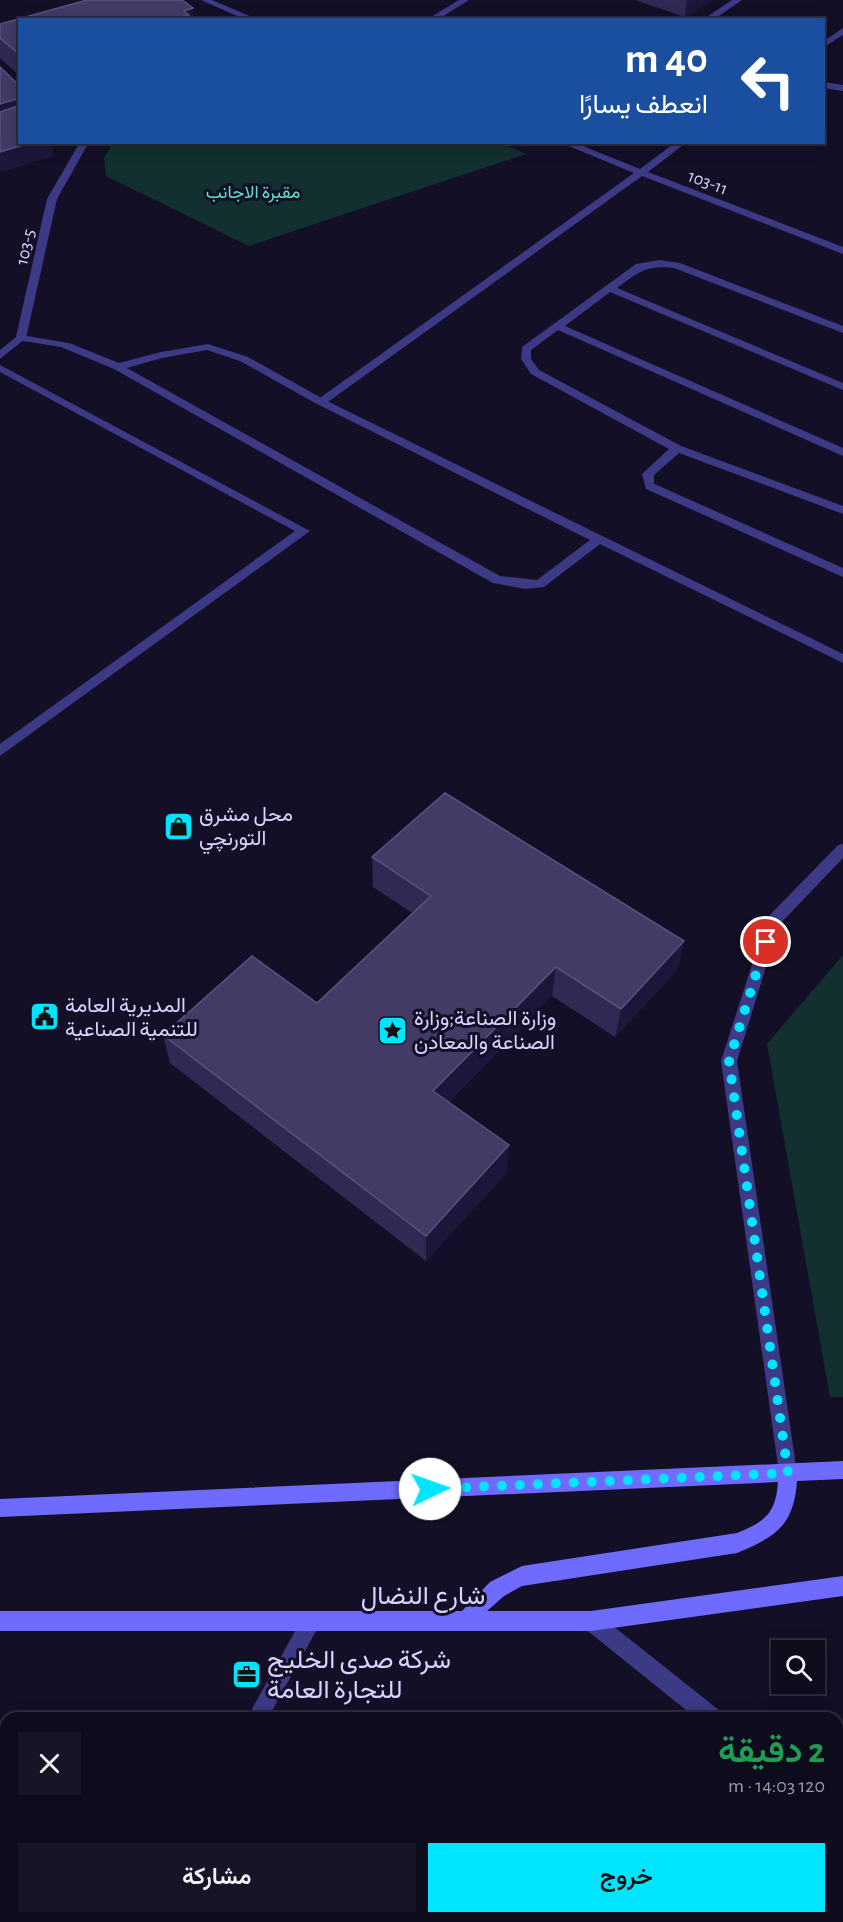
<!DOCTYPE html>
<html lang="ar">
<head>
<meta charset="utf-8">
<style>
	body { margin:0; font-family:"Alegreya Sans",Vazirmatn,sans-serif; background:#171425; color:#f1f3f6; direction:rtl; height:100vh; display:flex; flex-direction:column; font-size:22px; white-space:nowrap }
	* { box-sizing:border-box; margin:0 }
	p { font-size:20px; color:#9b9ba3 }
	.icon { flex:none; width:33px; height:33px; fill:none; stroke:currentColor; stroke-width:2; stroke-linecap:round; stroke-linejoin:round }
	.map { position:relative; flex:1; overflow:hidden; direction:ltr }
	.sheet { position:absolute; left:0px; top:1712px; width:843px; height:212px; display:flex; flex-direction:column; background:#0e0b1c; border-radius:18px 18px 0 0; box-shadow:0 3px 15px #0003,0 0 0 2px #2e2b3b; direction:rtl }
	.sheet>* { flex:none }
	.top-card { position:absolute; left:18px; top:18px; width:807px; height:126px; border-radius:0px; box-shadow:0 3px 15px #0003,0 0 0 2px #2e2b3b; direction:rtl; background:#1a4fa0; color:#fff; overflow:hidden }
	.fabs { position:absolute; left:771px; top:1640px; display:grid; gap:12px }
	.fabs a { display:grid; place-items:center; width:54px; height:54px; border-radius:0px; background:#0e0b1c; box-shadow:0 3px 15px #0003,0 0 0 2px #2e2b3b; font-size:30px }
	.pin { position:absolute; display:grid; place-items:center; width:51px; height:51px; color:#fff; margin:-26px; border:3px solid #fff; border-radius:50%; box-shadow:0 2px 6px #0007 }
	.me { position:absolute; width:66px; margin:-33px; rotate:87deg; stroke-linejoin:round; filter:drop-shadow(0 0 4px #0008) }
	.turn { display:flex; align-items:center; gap:21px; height:126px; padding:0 18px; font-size:27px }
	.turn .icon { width:78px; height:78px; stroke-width:2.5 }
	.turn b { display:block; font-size:42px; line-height:51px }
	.round { display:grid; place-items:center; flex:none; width:63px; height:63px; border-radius:0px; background:#171425 }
	.head { display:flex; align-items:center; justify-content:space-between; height:102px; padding:0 18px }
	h1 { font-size:36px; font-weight:600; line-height:45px; color:#1e9e55 }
	.cta { display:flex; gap:12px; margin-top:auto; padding:12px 18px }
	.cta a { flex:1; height:69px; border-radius:0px; background:#00e5ff; color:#111; font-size:24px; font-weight:600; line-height:69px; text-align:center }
	.cta a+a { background:#171425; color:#f1f3f6 }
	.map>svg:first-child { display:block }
	.green { fill:#12302f }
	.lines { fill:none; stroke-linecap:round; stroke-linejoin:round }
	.service { fill:#3d3a85; fill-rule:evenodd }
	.minor { fill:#3d3a85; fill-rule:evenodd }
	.secondary { fill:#6f6bff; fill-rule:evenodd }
	.wall { fill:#312854 }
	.shaded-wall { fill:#1d163a }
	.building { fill:#433a66; stroke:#5a527e; stroke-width:1.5 }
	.route { stroke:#00e5ff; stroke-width:10; stroke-dasharray:0 18 }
	.labels { text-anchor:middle; stroke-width:6; stroke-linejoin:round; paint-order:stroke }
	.far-street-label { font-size:18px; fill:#d9d4ff; stroke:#130f26 }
	.far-park-label { font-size:18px; fill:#5fe0c0; stroke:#130f26 }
	.poi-label { font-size:21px; fill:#d9d4ff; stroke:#130f26; text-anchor:start }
	.near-street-label { font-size:26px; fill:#d9d4ff; stroke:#130f26 }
	.near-poi-label { font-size:26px; fill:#d9d4ff; stroke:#130f26; text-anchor:start }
</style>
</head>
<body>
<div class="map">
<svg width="843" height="1922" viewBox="0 0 843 1922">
	<rect width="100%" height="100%" fill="#130f26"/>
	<!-- green -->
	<g class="green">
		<polygon points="113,142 498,142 526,154 249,246 106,176 104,158"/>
		<polygon points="843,955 843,1397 830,1397 767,1044"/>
	</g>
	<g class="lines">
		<!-- service -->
		<g class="service">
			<polygon points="459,0 469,0 437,20 426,20"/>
			<path d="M659,260L680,263L843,326V333L674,268C646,265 639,272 617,288L843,383V390L610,292L565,326L843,448V456L558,330L531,350V359L539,370L681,446L843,506V514L679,453L654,475V489H646L642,474L669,449L531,374L521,359L522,347L636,264Z"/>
			<path d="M21,335L69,343L119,363L161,352L208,344L248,357L325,400L843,654V663L600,544L544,587L526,589L493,583L114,369L61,347L17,340L16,338ZM207,350L240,361L317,404L590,540L537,580L500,576L127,368L162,358Z"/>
			<polygon points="0,365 310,531 0,756 0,744 295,531 0,372"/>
		</g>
		<!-- minor -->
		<g class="minor">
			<polygon points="201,0 212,0 259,20 246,20"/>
			<polygon points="732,0 742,0 713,20 702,20"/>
			<polygon points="843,28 843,35 824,47 824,41"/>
			<polygon points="824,82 843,85 843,91 824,88"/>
			<polygon points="80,142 89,142 57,199 26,338 0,359 0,350 16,337 47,199"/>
			<polygon points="559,142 573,142 640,169 676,142 687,142 648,172 843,247 843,254 642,176 325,404 317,404 317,400 634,173"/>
			<polygon points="650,482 843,568 843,577 646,489 646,483"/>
			<polygon points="843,844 843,858 779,925 737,1061 797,1473 795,1480 788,1482 781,1480 779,1473 721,1061 767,918 838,845"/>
			<polygon points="591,1611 598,1614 720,1711 723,1718 696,1718 584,1628 581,1621 584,1614"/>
			<polygon points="311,1612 318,1615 321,1622 268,1718 247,1718 304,1615"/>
			<polygon points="837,1804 843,1806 843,1829 837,1827"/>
			<polygon points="843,1894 843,1922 826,1922 828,1917 837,1917 837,1897"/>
			<polygon points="134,1917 157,1917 155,1922 132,1922"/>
		</g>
		<!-- secondary -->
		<path class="secondary" d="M843,1461V1479L797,1481C794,1526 775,1537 737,1553L522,1586L504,1596L487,1611H591L843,1576V1596L591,1631H0V1611H462L490,1582L522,1566L737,1533C765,1522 776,1513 778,1482L0,1517V1499Z"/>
	</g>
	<!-- wall -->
	<g class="wall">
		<polygon points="635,0 713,0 685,17"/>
		<polygon points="20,20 20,76 0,58 0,24"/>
		<polygon points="372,857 684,941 677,970 615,1037 552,996 449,1102 507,1172 426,1261 170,1063 163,1035 317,1003 412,913 373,887"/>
	</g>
	<!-- shaded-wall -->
	<g class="shaded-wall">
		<polygon points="687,0 713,0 685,17"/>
		<polygon points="193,8 194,20 172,20 184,11"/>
		<polygon points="20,98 20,118 0,123 0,104"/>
		<polygon points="32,142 51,142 54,156 0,172 0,152"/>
		<polygon points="684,941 677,970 615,1037 621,1009"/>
		<polygon points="556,967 552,996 433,1118 433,1091"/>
		<polygon points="509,1145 507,1172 426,1261 426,1236"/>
	</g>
	<!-- building -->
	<g class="building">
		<polygon points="87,0 182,0 193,8 184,11 189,15 172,20 20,20 20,55 0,38 0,24"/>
		<polygon points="0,67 20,86 20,98 0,104"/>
		<polygon points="17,106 20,109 20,142 32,142 0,152 0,112"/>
		<polygon points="445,793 684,941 621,1009 556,967 433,1091 509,1145 426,1236 163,1035 252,956 317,1003 431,896 372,857"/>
	</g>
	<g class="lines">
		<!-- route -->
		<polyline class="route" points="430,1489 788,1473 729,1061 766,942"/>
	</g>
	<!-- icons -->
	<defs>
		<symbol id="shop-square" viewBox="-11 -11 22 22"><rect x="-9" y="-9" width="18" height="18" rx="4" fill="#00e5ff" stroke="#130f26"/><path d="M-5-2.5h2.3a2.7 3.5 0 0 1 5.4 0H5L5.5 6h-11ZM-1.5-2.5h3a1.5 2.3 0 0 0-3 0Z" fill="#111"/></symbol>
		<symbol id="civic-square" viewBox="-11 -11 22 22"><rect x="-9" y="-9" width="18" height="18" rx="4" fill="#00e5ff" stroke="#130f26"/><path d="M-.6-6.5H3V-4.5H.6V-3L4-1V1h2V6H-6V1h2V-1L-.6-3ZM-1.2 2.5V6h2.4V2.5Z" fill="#111"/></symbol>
		<symbol id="sight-square" viewBox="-11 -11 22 22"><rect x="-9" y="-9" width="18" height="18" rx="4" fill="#00e5ff" stroke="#130f26"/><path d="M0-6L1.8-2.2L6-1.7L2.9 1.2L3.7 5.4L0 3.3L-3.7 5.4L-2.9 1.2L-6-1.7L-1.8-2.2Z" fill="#111"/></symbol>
		<symbol id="office-square" viewBox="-11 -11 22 22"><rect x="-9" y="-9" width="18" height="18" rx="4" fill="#00e5ff" stroke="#130f26"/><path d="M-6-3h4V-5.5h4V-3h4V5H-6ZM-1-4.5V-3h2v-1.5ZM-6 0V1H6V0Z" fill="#111"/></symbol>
	</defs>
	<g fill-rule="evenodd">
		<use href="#shop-square" x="162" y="810" width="33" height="33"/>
		<use href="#civic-square" x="28" y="1000" width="33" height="33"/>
		<use href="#sight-square" x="376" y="1014" width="33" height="33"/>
		<use href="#office-square" x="230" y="1658" width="33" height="33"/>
	</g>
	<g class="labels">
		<!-- far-street labels -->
		<g class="far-street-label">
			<text transform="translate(708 182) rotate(21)" y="6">103-11</text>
			<text transform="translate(25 247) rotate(-77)" y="6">103-5</text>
		</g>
		<!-- far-park labels -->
		<g class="far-park-label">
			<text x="253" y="198">مقبرة الاجانب</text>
		</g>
		<!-- poi labels -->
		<g class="poi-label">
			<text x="199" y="821">محل مشرق<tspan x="199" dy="24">التورنچي</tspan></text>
			<text x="65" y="1012">المديرية العامة<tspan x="65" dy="24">للتنمية الصناعية</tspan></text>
			<text x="414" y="1025">وزارة الصناعة;وزارة<tspan x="414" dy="24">الصناعة والمعادن</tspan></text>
		</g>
		<!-- near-street labels -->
		<g class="near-street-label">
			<text x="423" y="1604">شارع النضال</text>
		</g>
		<!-- near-poi labels -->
		<g class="near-poi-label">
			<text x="267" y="1668">شركة صدى الخليج<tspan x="267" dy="30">للتجارة العامة</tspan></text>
		</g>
	</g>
</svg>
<div class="fabs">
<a><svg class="icon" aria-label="search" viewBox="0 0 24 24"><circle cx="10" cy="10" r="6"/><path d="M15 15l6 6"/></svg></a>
</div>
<div class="pin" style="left:766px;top:942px;background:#d93025"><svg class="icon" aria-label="arrive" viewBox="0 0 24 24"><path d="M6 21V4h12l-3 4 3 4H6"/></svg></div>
<svg class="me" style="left:430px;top:1489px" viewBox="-20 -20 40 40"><circle r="19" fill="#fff"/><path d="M0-13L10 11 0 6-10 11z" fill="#00e5ff"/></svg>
<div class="top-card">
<div class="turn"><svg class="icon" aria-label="left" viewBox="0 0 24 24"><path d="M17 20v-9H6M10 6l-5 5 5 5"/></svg><div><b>40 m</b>انعطف يسارًا</div></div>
</div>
<section class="sheet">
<div class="head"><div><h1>2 دقيقة</h1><p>120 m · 14:03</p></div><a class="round"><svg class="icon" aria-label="close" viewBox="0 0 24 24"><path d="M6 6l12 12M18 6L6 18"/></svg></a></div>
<div class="cta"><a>خروج</a><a>مشاركة</a></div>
</section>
</div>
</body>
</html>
